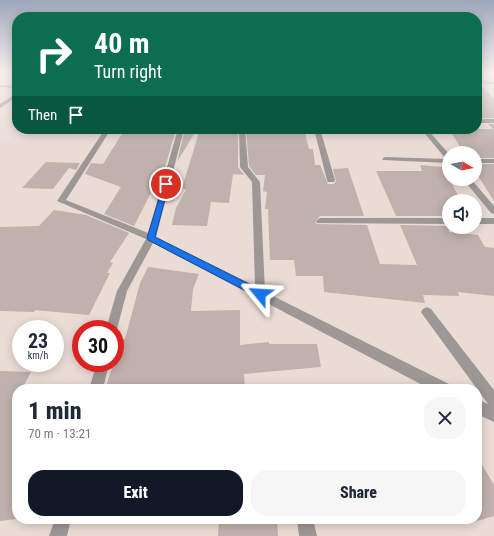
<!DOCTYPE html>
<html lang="en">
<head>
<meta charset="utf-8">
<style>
	body { margin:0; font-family:"Roboto Condensed",sans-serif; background:#f6f6f7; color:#1f2937; height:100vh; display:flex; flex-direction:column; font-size:15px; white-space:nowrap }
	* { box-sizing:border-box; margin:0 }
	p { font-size:13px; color:#747a83 }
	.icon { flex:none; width:22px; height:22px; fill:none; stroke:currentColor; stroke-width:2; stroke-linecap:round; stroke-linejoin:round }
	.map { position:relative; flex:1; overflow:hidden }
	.side { position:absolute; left:12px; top:384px; width:470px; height:140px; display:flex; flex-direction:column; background:#fff; border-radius:16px; box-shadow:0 2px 10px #0003 }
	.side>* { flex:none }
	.top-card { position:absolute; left:12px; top:12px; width:470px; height:122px; border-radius:16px; box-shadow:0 2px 10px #0003; background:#0b6e4f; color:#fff; overflow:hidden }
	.needle { width:26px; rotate:99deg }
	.controls { position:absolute; left:442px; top:146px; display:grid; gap:8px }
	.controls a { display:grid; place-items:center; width:40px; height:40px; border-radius:50%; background:#fff; box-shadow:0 2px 10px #0003; font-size:20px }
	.speed { position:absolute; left:12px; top:320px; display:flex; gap:8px; font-size:20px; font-weight:700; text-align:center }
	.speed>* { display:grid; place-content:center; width:52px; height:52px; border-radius:50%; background:#fff; box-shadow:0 2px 10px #0003; line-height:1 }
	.speed small { font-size:10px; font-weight:400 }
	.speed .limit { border:6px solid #d22; background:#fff; color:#111 }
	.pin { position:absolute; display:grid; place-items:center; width:34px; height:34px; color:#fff; margin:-17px; border:2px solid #fff; border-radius:50%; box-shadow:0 1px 4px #0007 }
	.me { position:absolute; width:44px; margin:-22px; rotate:297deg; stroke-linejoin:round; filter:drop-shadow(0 0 3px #0008) }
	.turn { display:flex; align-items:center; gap:14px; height:84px; padding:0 16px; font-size:18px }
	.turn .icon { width:52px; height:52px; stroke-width:2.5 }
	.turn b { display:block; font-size:28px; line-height:34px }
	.then { display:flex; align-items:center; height:38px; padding:0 16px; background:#0003; gap:8px; font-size:15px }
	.round { display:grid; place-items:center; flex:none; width:42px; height:42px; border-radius:16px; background:#f6f6f7 }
	.headline { display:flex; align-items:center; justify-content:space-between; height:68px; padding:0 16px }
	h1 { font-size:24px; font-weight:800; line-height:30px }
	.primary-button { display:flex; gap:8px; margin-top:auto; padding:8px 16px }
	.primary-button a { flex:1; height:46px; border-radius:16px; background:#111827; color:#fff; font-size:16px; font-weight:800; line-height:46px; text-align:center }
	.primary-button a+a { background:#f6f6f7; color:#1f2937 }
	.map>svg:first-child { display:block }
	.building { fill:#bfb1ab }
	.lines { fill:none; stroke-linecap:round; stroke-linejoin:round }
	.minor { fill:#9d9795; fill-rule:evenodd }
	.route { fill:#1a73e8; stroke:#114b97 }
</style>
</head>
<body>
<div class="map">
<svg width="494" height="536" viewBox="0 0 494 536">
	<rect width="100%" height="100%" fill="#eadbd5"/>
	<!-- building -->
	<g class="building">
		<polygon points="477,84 481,85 494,99 494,118 481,118 477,114"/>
		<polygon points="488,124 494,124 494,158 475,158 475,153 464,153 449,129 493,129"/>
		<polygon points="125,129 176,129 162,178 159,177 134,226 104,214 121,187 85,174 91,163 103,164"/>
		<polygon points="185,129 197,129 177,162"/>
		<polygon points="200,129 238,129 238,167 244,175 233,174 229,203 211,202 207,226 172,225 176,208 186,190 182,188"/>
		<polygon points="246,129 304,129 309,149 313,149 315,165 320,165 328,184 334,184 336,181 333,169 348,168 364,216 320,216 315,222 317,224 367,225 380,264 417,265 400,225 449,226 449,232 478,235 485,247 494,248 494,296 458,292 459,296 423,295 425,303 324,292 323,276 296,276 294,260 270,260 268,209 265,209 267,192 263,191 265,175 256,175 249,166"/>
		<polygon points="46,162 80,163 76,170 69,168 53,189 22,188"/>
		<polygon points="475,164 494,164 494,201 475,171"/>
		<polygon points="420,165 443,167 461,201 449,201 449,216 396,216 376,171 422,171"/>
		<polygon points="54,210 86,215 129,233 110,262 113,263 107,273 110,273 89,315 35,310 34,312 0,311 0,227 39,226"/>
		<polygon points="148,267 199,274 193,289 191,311 240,310 240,345 269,342 269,344 317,344 321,367 244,374 245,389 105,389 122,339 125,339 140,283"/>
		<polygon points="0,371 31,372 22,389 17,389 17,519 0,521"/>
		<polygon points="477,456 494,485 494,516 477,521"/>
		<polygon points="277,519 278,536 218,536 219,520"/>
	</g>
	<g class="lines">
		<!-- minor -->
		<g class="minor">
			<polygon points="6,73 0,77 0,73"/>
			<polygon points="477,81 494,82 494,84 477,83"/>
			<polygon points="0,85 17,86 17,88 0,87"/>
			<polygon points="17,93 17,97 0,108 0,104"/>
			<rect x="477" y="119" width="17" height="4"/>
			<polygon points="105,129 111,129 66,200 148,233 178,129 184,129 156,237 255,286 252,182 240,167 239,129 245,129 248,167 260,182 265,292 449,384 451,389 430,389 153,243 127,291 116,333 115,329 106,329 117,291 146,239 57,201"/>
			<polygon points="314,129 320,129 335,180 334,182 328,182 327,180"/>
			<polygon points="421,129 427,129 449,154 449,163 383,160 382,159 385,157 446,159"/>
			<rect x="475" y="159" width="19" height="4"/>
			<polygon points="463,179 471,179 494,206 494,214 491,213"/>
			<polygon points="320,218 449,218 449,224 317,223 316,221"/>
			<rect x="475" y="218" width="19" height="6"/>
			<polygon points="427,307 431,309 494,390 494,422 477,414 477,399 488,404 423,315 421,312 423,309"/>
			<polygon points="97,363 109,363 103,389 89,389"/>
			<polygon points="55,519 71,519 67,536 49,536"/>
			<polygon points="297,519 313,519 317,536 299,536"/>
		</g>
	</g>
	<!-- sky -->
	<linearGradient id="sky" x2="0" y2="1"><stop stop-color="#9ea7bb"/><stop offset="0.49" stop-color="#f6efec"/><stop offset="1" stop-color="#f6efec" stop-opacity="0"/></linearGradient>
	<rect width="494" height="148" fill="url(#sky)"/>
	<!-- route -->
	<polygon class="route" points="164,182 169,184 155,237 263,291 264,294 263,296 256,296 148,240 147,238"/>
</svg>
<div class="controls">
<a><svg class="needle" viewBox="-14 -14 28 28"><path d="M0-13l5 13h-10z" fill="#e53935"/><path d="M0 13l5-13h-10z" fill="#747a83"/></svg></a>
<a><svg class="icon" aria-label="sound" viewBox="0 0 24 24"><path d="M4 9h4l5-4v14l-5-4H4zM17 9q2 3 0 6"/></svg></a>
</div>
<div class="speed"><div>23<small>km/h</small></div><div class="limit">30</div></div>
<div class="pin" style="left:166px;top:184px;background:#d93025"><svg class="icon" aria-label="arrive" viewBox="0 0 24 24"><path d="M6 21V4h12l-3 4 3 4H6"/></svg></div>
<svg class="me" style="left:260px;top:294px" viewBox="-20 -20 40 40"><path d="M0-17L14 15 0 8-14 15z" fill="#1a73e8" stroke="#fff" stroke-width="4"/></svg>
<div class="top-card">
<div class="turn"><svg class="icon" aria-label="right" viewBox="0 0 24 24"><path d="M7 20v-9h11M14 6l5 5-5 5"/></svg><div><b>40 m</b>Turn right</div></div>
<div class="then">Then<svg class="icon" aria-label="arrive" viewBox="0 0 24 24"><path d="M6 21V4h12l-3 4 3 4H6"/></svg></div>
</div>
<section class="side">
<div class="headline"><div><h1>1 min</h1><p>70 m · 13:21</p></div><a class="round"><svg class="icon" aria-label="close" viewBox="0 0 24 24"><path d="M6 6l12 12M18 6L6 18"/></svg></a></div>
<div class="primary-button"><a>Exit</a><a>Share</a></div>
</section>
</div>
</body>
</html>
